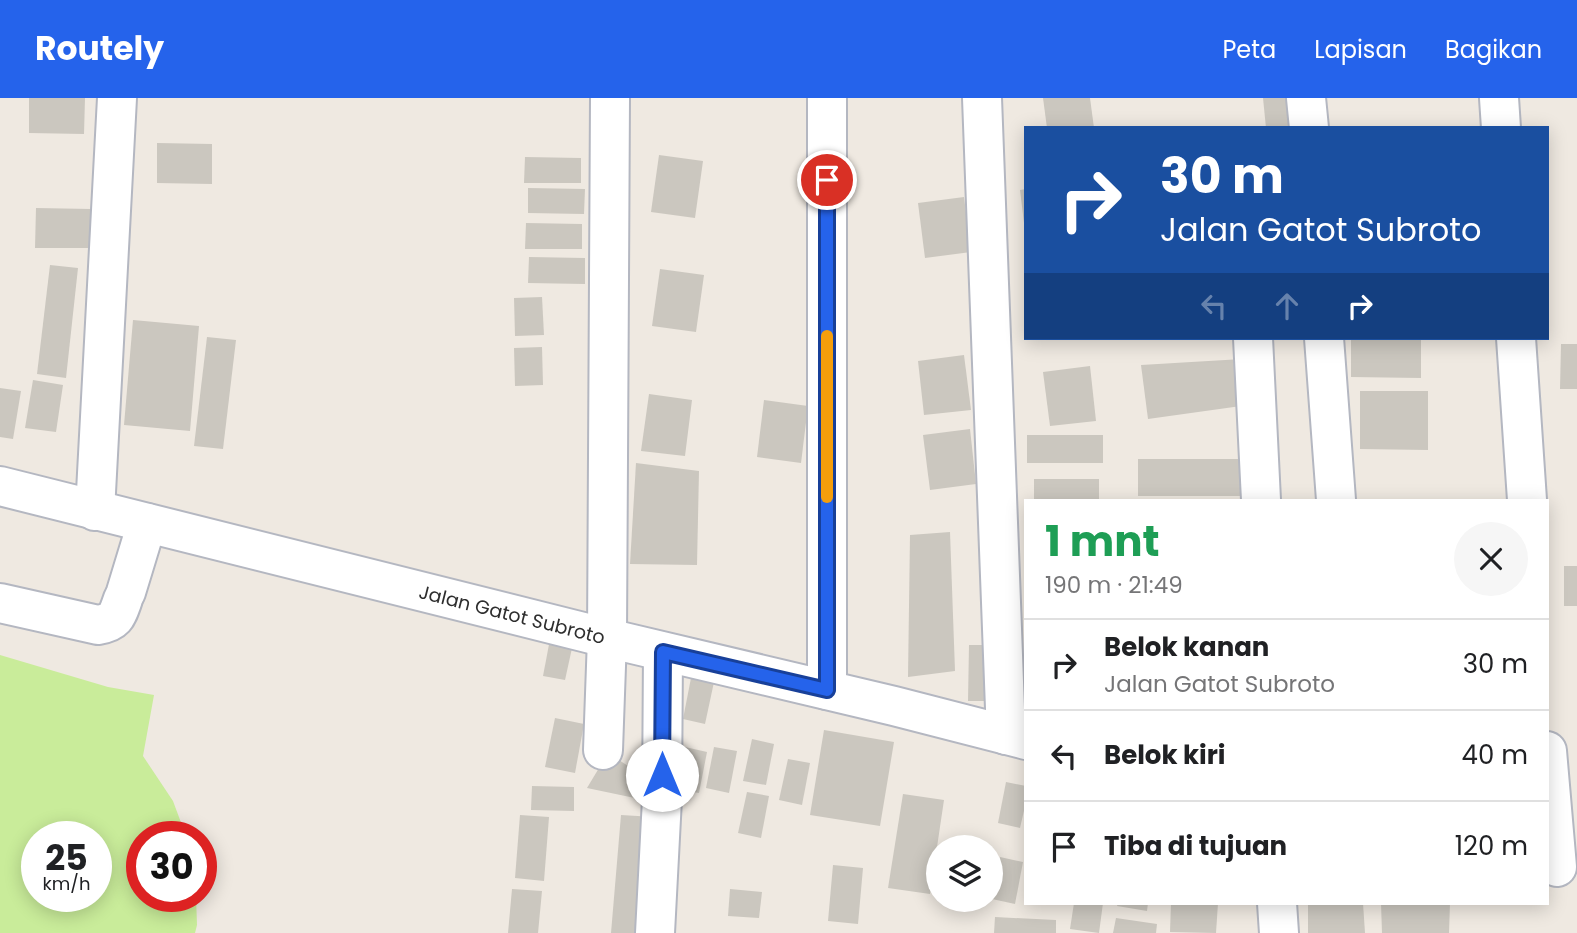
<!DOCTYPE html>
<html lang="id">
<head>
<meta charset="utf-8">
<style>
	body { margin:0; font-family:Poppins,sans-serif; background:#f6f6f6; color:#202124; height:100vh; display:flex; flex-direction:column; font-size:26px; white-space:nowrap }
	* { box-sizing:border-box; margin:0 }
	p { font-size:23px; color:#757577 }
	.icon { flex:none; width:38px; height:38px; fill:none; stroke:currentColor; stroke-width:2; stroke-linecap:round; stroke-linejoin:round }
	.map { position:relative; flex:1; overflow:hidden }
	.side { position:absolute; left:1024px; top:401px; width:525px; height:406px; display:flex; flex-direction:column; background:#fff; border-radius:0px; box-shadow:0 4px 18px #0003 }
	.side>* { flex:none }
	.banner { position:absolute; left:1024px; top:28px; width:525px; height:214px; border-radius:0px; box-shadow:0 4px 18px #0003; background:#1a4fa0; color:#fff; overflow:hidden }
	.fabs { position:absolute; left:926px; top:737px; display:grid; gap:14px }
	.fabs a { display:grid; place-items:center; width:77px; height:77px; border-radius:50%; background:#fff; box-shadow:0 4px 18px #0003; font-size:35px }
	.speed { position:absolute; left:21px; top:723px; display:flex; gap:14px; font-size:35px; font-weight:700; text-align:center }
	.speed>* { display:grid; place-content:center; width:91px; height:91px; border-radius:50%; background:#fff; box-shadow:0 4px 18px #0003; line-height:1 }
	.speed small { font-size:18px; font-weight:400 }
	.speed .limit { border:10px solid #d22; background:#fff; color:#111 }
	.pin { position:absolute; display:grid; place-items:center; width:60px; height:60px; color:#fff; margin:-30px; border:4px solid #fff; border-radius:50%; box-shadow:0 2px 7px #0007 }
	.me { position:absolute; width:77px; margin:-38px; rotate:0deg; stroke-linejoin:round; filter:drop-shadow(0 0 5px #0008) }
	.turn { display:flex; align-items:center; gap:24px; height:147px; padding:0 21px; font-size:32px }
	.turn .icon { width:91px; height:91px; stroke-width:2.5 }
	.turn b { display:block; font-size:49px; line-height:60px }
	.lanes { display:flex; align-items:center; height:66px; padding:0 21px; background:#0003; justify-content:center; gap:35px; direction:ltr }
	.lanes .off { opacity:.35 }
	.round { display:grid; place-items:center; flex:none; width:74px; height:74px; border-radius:37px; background:#f6f6f6 }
	.summary { display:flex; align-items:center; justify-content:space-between; height:119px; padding:0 21px }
	h1 { font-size:42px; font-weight:700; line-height:52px; color:#1e9e55 }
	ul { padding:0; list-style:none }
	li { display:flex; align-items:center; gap:21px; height:91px; padding:0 21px; border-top:2px solid #e0e0e0 }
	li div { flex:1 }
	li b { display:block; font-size:26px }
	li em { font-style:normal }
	header { display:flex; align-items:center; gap:42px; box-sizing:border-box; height:98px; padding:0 35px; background:#2563eb; color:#fff }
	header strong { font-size:33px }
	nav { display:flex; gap:38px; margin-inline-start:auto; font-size:24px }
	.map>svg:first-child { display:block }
	.pitch { fill:#c9ec9a; fill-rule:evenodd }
	.building { fill:#cbc7bf }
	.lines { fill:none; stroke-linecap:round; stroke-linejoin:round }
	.minor-casing { stroke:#b4b7c1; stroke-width:42 }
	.minor { stroke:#fff; stroke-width:38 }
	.route-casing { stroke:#184099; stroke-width:18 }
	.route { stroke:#2563eb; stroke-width:12 }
	.slow { stroke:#f59e0b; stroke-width:12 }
	.labels { text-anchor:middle; stroke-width:5; stroke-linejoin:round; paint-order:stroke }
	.street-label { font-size:19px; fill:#2e2e2e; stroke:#fff }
</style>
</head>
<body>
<header>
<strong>Routely</strong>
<nav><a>Peta</a><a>Lapisan</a><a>Bagikan</a></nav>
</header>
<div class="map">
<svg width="1577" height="835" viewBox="0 0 1577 835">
	<rect width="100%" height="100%" fill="#efe9e1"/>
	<!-- pitch -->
	<path class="pitch" d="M0,557L108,589L154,597L143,658L173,703L186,738H142V798H196L197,827L195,835H0ZM37,738H96V798H37Z"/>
	<!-- building -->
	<g class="building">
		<polygon points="29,0 85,0 84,36 29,35"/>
		<polygon points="1043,0 1090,0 1094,30 1047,30"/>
		<polygon points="1263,0 1293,0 1297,27 1266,30"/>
		<polygon points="157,45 212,46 212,86 157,85"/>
		<polygon points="659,57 703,63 695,120 651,114"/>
		<polygon points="525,59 581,60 581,85 524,85"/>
		<polygon points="528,90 585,91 584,116 528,115"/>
		<polygon points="1026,91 1026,125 1024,125 1020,92"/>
		<polygon points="964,99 971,154 925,160 918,105"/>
		<polygon points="36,110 91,111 90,150 35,150"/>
		<polygon points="526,125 582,126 582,151 525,151"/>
		<polygon points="529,159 585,160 585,186 528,185"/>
		<polygon points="50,167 78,170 66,280 37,276"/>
		<polygon points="660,171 704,177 696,234 652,228"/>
		<polygon points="542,199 544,237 515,238 514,200"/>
		<polygon points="133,222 199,228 190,333 124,327"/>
		<polygon points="207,239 236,242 223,351 194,348"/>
		<polygon points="1351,240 1421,240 1421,280 1351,279"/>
		<polygon points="1561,246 1577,246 1577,291 1560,291"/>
		<polygon points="542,249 543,287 515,288 514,250"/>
		<polygon points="964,257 971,312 924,317 918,263"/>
		<polygon points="1242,261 1241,308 1148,321 1141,267"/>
		<polygon points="1090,268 1096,323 1050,328 1043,274"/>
		<polygon points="33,282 63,287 56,334 25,330"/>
		<polygon points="0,290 21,293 13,341 0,339"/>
		<polygon points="1360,293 1428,293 1428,352 1360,351"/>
		<polygon points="649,296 692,302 685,358 641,353"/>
		<polygon points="764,302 808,308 801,365 757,359"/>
		<polygon points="970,331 976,386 930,392 923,337"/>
		<rect x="1027" y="337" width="76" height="28"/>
		<rect x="1138" y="361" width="114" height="37"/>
		<polygon points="636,365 699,373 697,467 630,466"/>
		<rect x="1034" y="381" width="65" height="21"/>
		<polygon points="950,434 955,573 908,579 910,437"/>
		<rect x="1564" y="468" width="13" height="40"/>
		<polygon points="551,536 574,541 565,582 543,578"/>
		<polygon points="969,547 992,547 992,603 968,603"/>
		<polygon points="691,580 714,584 705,626 683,621"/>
		<polygon points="555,620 584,626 575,675 545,669"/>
		<polygon points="824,632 894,644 880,728 810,717"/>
		<polygon points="752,641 774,646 766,687 743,683"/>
		<polygon points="685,649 707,654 699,695 676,691"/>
		<polygon points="714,649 737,653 729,695 706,690"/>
		<polygon points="608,655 653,684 649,703 587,690"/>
		<polygon points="788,661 810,665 802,707 779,702"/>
		<polygon points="1006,684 1026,688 1026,704 1020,730 998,725"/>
		<polygon points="532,688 574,689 574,713 531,712"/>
		<polygon points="747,694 769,698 761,740 738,735"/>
		<polygon points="903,696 944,702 930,796 888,790"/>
		<polygon points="520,717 549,719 544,783 515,780"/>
		<polygon points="621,717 654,719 644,835 611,835"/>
		<polygon points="1000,759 1023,764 1015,806 992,801"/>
		<polygon points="833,767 863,770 858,826 828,823"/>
		<polygon points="512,791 542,793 538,835 508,835"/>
		<polygon points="730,791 762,794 759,820 728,818"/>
		<polygon points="1074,805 1103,805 1099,835 1070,831"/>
		<polygon points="1118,805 1148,805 1147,813 1117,808"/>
		<polygon points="1171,805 1218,805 1216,835 1170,834"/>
		<polygon points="1308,805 1363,805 1365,835 1308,835"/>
		<polygon points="1381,805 1450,805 1449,835 1382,835"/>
		<polygon points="995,819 1056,822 1056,835 994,835"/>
		<polygon points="1116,820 1157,826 1156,835 1113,835"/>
	</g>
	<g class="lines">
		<defs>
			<g id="minor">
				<polyline points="982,0 1006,637"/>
				<polyline points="1306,0 1309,30"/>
				<polyline points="1499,0 1501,30"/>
				<polyline points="1253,240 1261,402"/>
				<polyline points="1324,240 1336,402"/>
				<polyline points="1516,240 1527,402"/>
				<path id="s1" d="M0,388L607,540L894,608L1026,642"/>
				<polyline points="95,413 117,0"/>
				<polyline points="126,494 147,425"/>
				<path d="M0,505L98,527C116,524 117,518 123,501"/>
				<polyline points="827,592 827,0"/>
				<polyline points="603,652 607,540 610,0"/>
				<polyline points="1547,653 1557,769"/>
				<polyline points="1277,805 1279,835"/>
				<polyline points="655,835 662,701 663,554"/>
			</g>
		</defs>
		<!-- minor casing -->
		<use href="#minor" class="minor-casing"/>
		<!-- minor -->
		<use href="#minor" class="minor"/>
	</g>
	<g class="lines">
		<defs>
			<polyline id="route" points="662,677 663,554 827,592 827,82"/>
		</defs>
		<!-- route casing -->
		<use href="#route" class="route-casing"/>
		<!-- route -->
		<use href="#route" class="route"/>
		<!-- slow -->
		<polyline class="slow" points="827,399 827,238"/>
	</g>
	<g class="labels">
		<!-- street labels -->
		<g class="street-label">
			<text dy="7" stroke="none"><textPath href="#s1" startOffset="528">Jalan Gatot Subroto</textPath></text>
		</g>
	</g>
</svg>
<div class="fabs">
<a><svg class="icon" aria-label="layers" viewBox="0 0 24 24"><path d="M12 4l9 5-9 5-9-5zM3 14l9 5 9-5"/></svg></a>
</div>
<div class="speed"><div>25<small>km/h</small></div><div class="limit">30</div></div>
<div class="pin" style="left:827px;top:82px;background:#d93025"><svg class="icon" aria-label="arrive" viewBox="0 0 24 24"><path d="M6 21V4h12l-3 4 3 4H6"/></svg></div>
<svg class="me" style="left:662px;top:677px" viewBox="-20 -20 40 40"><circle r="19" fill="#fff"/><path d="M0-13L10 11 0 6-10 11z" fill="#2563eb"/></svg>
<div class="banner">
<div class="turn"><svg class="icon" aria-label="right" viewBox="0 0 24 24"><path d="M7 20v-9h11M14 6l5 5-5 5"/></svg><div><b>30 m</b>Jalan Gatot Subroto</div></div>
<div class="lanes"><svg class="icon off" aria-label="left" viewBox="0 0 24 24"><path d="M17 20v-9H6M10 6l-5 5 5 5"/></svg><svg class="icon off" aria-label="ahead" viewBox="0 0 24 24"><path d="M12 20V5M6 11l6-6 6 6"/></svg><svg class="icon" aria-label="right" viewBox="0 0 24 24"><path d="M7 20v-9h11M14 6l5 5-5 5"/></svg></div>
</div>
<section class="side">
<div class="summary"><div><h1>1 mnt</h1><p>190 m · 21:49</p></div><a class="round"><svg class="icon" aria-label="close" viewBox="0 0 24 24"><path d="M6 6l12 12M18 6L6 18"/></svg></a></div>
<ul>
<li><svg class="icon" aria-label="right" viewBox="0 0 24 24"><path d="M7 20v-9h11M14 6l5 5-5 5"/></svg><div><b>Belok kanan</b><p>Jalan Gatot Subroto</p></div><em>30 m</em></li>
<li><svg class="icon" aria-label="left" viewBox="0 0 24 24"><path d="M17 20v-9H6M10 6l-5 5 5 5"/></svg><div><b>Belok kiri</b></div><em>40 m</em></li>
<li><svg class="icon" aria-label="arrive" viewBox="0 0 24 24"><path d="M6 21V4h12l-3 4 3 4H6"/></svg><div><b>Tiba di tujuan</b></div><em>120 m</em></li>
</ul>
</section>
</div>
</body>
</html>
